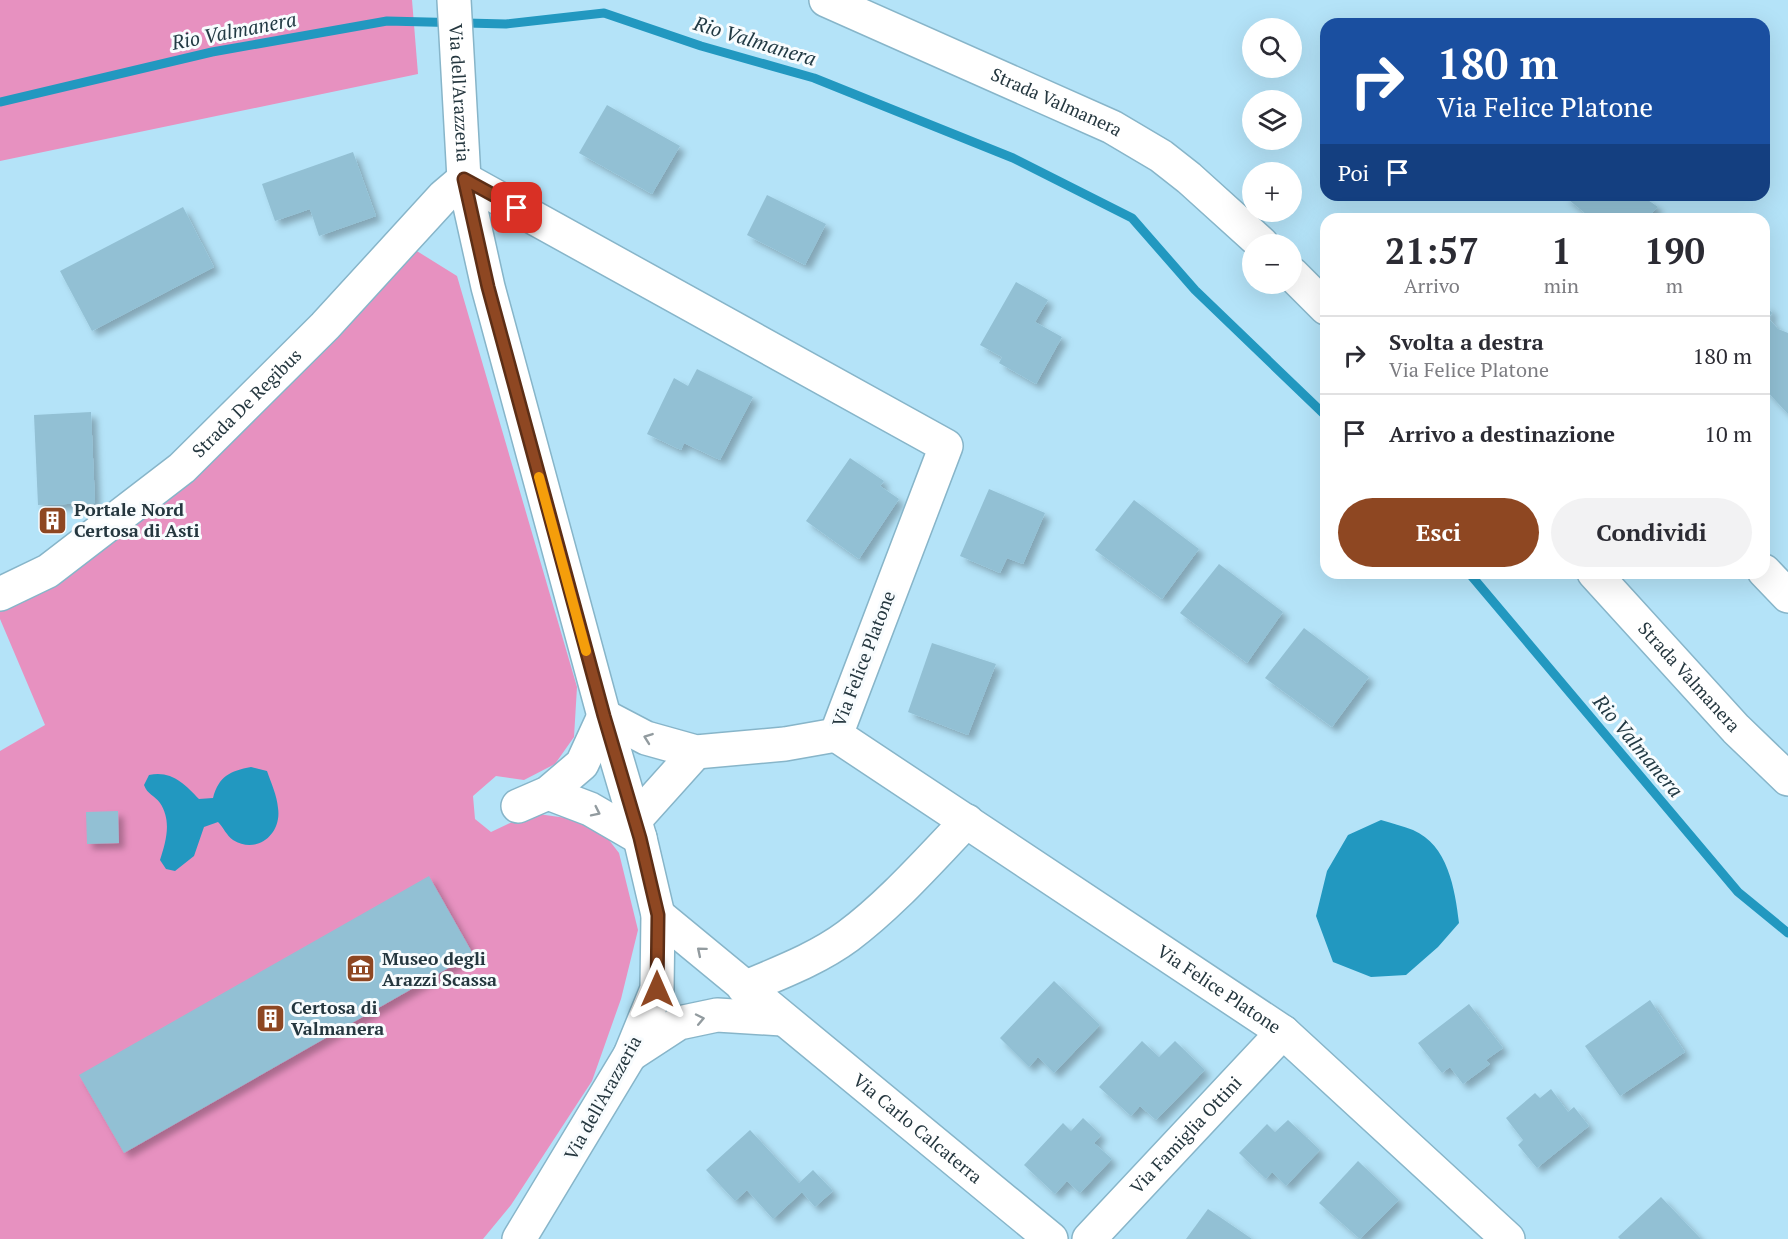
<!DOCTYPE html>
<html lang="it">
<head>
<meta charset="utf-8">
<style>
	body { margin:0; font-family:"PT Serif",serif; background:#f2f2f3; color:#2b2b33; height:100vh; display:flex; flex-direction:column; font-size:22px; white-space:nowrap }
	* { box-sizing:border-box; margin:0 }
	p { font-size:20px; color:#7c7c81 }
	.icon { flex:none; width:33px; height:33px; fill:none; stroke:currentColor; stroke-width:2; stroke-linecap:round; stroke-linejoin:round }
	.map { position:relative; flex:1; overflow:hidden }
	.side { position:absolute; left:1320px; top:213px; width:450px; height:366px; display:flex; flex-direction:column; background:#fff; border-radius:18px; box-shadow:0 6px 24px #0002 }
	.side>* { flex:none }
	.guide { position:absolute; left:1320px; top:18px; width:450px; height:183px; border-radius:18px; box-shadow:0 6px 24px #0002; background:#1a4fa0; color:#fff; overflow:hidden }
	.buttons { position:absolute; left:1242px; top:18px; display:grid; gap:12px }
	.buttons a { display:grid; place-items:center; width:60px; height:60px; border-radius:50%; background:#fff; box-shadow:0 6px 24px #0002; font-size:30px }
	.pin { position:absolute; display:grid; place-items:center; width:51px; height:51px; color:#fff; margin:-26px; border-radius:12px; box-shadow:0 3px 9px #0006 }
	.me { position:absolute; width:66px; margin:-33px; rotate:0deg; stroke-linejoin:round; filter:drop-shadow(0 0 4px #0008) }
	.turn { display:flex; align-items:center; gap:21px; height:126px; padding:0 18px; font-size:27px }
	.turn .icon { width:78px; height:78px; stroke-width:2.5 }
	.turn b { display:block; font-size:42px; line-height:51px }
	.then { display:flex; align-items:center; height:57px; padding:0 18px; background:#0003; gap:12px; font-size:22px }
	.eta { display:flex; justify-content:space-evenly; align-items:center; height:102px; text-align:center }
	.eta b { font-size:36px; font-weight:700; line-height:42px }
	.action { display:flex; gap:12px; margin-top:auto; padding:12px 18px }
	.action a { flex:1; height:69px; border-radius:36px; background:#8e4722; color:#fff; font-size:24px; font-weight:700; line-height:69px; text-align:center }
	.action a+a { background:#f2f2f3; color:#2b2b33 }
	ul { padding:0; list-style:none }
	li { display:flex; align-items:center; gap:18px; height:78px; padding:0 18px; border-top:2px solid #e1e1e2 }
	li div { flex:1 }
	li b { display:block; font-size:22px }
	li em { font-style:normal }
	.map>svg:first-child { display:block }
	.green { fill:#e791c0 }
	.water { fill:#2298c0 }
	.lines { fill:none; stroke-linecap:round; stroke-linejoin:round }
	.stream { stroke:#2298c0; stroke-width:9 }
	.building { fill:#92c0d4; filter:url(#shadow) }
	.minor-casing { stroke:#87b5c9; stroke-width:36 }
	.minor { stroke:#fff; stroke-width:33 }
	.oneway { stroke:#929b9f }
	.route-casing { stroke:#5c2e16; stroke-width:15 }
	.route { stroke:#8e4722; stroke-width:10 }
	.slow { stroke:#f59e0b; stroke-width:10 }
	.labels { text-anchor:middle; stroke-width:6; stroke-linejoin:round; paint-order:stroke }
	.street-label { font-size:18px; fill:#25373f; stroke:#f8fcfe }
	.poi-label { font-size:18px; font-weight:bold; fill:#25373f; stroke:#f8fcfe; text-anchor:start }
	.water-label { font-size:20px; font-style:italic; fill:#223a44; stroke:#f8fcfe }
</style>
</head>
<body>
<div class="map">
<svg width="1788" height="1239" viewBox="0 0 1788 1239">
	<defs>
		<filter id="shadow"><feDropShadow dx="5.5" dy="5.5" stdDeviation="3" flood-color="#0004"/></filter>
	</defs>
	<rect width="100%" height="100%" fill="#b4e3f8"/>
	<!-- green -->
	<g class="green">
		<polygon points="0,0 412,0 418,74 0,161"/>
		<polygon points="412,248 457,276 577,687 574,737 555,764 524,780 496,776 473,796 475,819 491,832 531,813 595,822 619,853 638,930 621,999 592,1081 511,1205 483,1239 0,1239 0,751 45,725 0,619 0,608"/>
	</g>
	<!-- water -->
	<g class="water">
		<path d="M251,767L267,771C271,783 277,795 278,808C282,834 257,855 233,840C227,836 223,827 218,822L204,827L194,856L175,871L166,869L160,860C166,841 172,821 160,803C155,796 147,794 144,785L149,775C171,770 185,784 199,799L213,798C219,776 230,771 251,767Z"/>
		<path d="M1381,820C1391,823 1403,826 1413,830C1448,845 1455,889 1459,923L1438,947L1406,975L1371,977L1333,962L1316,916L1327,871L1348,835Z"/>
	</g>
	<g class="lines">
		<!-- stream -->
		<g class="stream">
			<polyline points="0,102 212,52 387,21 506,24 604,13 701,46 814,78 1013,158 1132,218 1195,290 1326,416"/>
			<polyline points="1469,573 1738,892 1788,933"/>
		</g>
	</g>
	<!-- building -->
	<g class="building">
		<polygon points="607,105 680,146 652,194 579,153"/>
		<polygon points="353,152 376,216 319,236 310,209 275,221 262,184"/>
		<polygon points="767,195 826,224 805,265 747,235"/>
		<polygon points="1563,195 1636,195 1640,199 1642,196 1658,207 1652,213 1658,219 1592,219"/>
		<polygon points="183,207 214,267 92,331 60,271"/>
		<polygon points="1016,282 1048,300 1035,322 1062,337 1036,384 999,363 1002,357 980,345"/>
		<polygon points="1764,303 1772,313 1768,318 1778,329 1788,333 1788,414 1764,388"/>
		<polygon points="697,369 753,397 720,460 684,443 681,450 647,434 674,378 688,386"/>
		<polygon points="91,412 95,503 38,505 34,415"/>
		<polygon points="850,458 884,481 880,486 899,499 859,559 806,521"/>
		<polygon points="989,489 1045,513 1023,564 1007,558 1000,573 960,556"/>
		<polygon points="1134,500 1199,549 1162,599 1095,550"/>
		<polygon points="1219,564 1283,612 1247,663 1180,613"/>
		<polygon points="1304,628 1369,677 1332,727 1265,678"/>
		<polygon points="932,643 996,664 968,735 908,712"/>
		<polygon points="118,811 119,843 87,844 86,812"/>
		<polygon points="429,876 473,954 124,1153 79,1075"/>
		<polygon points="1054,981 1100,1025 1054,1073 1038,1057 1029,1067 1000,1038"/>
		<polygon points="1650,1000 1685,1052 1620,1096 1585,1046"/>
		<polygon points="1469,1004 1503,1048 1486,1060 1490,1064 1463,1084 1450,1067 1442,1073 1418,1043"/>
		<polygon points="1142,1041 1159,1057 1175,1041 1205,1070 1156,1120 1140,1106 1131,1116 1099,1087"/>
		<polygon points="1551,1089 1568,1112 1574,1107 1589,1126 1537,1168 1518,1145 1523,1140 1506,1118 1535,1093 1540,1098"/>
		<polygon points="1083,1118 1101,1135 1094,1143 1112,1159 1080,1193 1067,1181 1055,1194 1024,1165 1063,1123 1071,1131"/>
		<polygon points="1288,1120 1320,1150 1286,1186 1272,1172 1266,1179 1239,1153 1267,1124 1275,1132"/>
		<polygon points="750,1130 799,1183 813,1170 833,1191 815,1207 802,1192 773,1219 747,1190 735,1201 706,1170"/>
		<polygon points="1358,1161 1399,1200 1360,1239 1319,1203"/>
		<polygon points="1661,1197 1701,1239 1620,1239 1618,1237"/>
		<polygon points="1208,1209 1252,1239 1186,1239"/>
	</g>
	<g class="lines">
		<defs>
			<g id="minor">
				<path id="s1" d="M454,0L464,179L488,287L604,716L640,838L658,915L657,989L630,1055L519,1239"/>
				<path id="s2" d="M826,0L1112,127L1161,156L1189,178L1262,244"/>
				<polyline points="1292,274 1326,308"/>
				<polyline points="1764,571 1788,596"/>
				<path id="s3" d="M1594,573L1736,729L1788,779"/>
				<path id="s4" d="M0,594L48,571L182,468L325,326L444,196L464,179L946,446L836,735L1283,1032L1508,1239"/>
				<polyline points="604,716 646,738 696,752 785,744 836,735"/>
				<polyline points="548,793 590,809 640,838"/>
				<polyline points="518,806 548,793 582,764 604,716"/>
				<polyline points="634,821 696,752"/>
				<path id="s5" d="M658,915L1051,1239"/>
				<path d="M744,988C779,973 817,959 848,936C892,903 929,860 967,821"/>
				<polyline points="630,1055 679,1023 717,1015 782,1019"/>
				<path id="s6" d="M1089,1239L1283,1032"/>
			</g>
		</defs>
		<!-- minor casing -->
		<use href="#minor" class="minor-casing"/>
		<!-- minor -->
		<use href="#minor" class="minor"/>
	</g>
	<!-- one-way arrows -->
	<defs><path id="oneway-chevron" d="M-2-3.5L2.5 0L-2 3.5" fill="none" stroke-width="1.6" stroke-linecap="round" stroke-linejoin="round" transform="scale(1.5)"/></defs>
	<g class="oneway">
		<use href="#oneway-chevron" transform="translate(648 738) rotate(-160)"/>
		<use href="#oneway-chevron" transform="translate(596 812) rotate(26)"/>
		<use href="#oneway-chevron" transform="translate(701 951) rotate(-140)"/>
		<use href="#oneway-chevron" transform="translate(700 1019) rotate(-12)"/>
	</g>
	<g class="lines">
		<defs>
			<polyline id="route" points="517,208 464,179 488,287 604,716 640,838 658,915 657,989"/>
		</defs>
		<!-- route casing -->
		<use href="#route" class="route-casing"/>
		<!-- route -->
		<use href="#route" class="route"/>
		<!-- slow -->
		<polyline class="slow" points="539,477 586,651"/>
	</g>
	<!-- icons -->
	<defs>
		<symbol id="building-square" viewBox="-11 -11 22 22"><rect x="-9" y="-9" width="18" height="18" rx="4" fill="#8e4722" stroke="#f8fcfe"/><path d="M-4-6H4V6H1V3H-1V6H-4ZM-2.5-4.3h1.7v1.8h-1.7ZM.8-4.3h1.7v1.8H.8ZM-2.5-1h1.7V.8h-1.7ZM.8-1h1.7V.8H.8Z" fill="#fff"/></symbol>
		<symbol id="museum-square" viewBox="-11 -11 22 22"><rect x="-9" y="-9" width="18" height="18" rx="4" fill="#8e4722" stroke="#f8fcfe"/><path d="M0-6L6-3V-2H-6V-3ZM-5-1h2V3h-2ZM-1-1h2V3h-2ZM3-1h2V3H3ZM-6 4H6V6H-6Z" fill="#fff"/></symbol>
	</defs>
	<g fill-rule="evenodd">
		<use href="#building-square" x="36" y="504" width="33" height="33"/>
		<use href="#museum-square" x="344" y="952" width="33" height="33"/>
		<use href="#building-square" x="254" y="1002" width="33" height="33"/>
	</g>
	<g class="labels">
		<!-- street labels -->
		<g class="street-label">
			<text dy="6" stroke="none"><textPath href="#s1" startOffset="93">Via dell'Arazzeria</textPath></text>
			<text dy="6" stroke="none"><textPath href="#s2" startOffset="252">Strada Valmanera</textPath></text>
			<text dy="6" stroke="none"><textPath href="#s4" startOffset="314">Strada De Regibus</textPath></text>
			<text transform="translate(864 659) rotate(-69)" y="6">Via Felice Platone</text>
			<text dy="6" stroke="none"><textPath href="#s3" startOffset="141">Strada Valmanera</textPath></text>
			<text dy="6" stroke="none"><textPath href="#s4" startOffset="1946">Via Felice Platone</textPath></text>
			<text transform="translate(603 1098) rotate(-61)" y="6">Via dell'Arazzeria</text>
			<text dy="6" stroke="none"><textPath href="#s5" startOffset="336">Via Carlo Calcaterra</textPath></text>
			<text dy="6" stroke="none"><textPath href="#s6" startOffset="142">Via Famiglia Ottini</textPath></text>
		</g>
		<!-- poi labels -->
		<g class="poi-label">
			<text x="74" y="516">Portale Nord<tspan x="74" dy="21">Certosa di Asti</tspan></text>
			<text x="382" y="965">Museo degli<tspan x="382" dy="21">Arazzi Scassa</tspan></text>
			<text x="291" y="1014">Certosa di<tspan x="291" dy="21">Valmanera</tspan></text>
		</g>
		<!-- water labels -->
		<g class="water-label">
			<text transform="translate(234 31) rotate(-11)" y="7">Rio Valmanera</text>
			<text transform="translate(755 41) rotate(17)" y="7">Rio Valmanera</text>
			<text transform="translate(1638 746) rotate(50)" y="7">Rio Valmanera</text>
		</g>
	</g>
</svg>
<div class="buttons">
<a><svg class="icon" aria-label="search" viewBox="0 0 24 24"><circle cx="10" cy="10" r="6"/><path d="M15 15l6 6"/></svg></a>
<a><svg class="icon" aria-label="layers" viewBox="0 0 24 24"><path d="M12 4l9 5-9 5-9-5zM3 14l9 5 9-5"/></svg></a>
<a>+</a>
<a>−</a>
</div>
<div class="pin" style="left:517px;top:208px;background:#d93025"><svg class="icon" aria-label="arrive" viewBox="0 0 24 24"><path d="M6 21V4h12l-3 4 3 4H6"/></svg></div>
<svg class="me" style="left:657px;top:989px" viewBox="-20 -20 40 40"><path d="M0-17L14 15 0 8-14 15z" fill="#8e4722" stroke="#fff" stroke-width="4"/></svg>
<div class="guide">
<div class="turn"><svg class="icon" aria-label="right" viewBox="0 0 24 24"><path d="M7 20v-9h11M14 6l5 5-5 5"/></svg><div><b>180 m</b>Via Felice Platone</div></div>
<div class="then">Poi<svg class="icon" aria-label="arrive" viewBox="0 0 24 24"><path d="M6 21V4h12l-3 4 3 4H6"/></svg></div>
</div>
<section class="side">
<div class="eta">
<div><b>21:57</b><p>Arrivo</p></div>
<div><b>1</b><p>min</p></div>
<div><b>190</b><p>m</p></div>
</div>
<ul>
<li><svg class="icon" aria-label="right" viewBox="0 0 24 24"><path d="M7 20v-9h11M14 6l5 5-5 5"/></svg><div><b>Svolta a destra</b><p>Via Felice Platone</p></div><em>180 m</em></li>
<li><svg class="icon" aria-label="arrive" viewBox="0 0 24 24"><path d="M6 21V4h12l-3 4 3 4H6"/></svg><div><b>Arrivo a destinazione</b></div><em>10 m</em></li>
</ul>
<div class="action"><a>Esci</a><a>Condividi</a></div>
</section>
</div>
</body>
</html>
